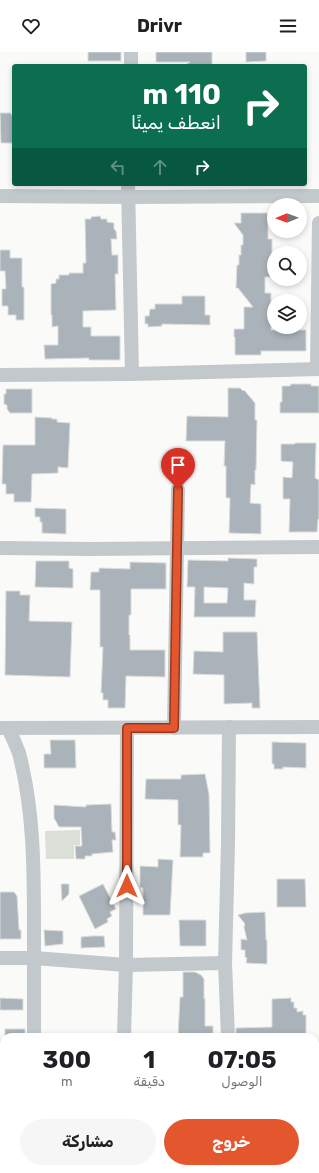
<!DOCTYPE html>
<html lang="ar">
<head>
<meta charset="utf-8">
<style>
	body { margin:0; font-family:Rubik,Cairo,sans-serif; background:#f6f6f6; color:#202124; direction:rtl; height:100vh; display:flex; flex-direction:column; font-size:15px; white-space:nowrap }
	* { box-sizing:border-box; margin:0 }
	p { font-size:13px; color:#757577 }
	.icon { flex:none; width:22px; height:22px; fill:none; stroke:currentColor; stroke-width:2; stroke-linecap:round; stroke-linejoin:round }
	.map { position:relative; flex:1; overflow:hidden; direction:ltr }
	.details { position:absolute; left:0px; top:981px; width:319px; height:140px; display:flex; flex-direction:column; background:#fff; border-radius:12px 12px 0 0; box-shadow:0 2px 6px #0003; direction:rtl }
	.details>* { flex:none }
	.guide { position:absolute; left:12px; top:12px; width:295px; height:122px; border-radius:4px; box-shadow:0 2px 6px #0003; direction:rtl; background:#0b6e4f; color:#fff; overflow:hidden }
	.needle { width:26px; rotate:269deg }
	.fabs { position:absolute; left:267px; top:146px; display:grid; gap:8px }
	.fabs a { display:grid; place-items:center; width:40px; height:40px; border-radius:50%; background:#fff; box-shadow:0 2px 6px #0003; font-size:20px }
	.pin { position:absolute; display:grid; place-items:center; width:34px; height:34px; color:#fff; margin:-41px -17px; border-radius:50% 50% 50% 0; rotate:-45deg; box-shadow:0 0 4px #0007 }
	.pin .icon { rotate:45deg }
	.me { position:absolute; width:44px; margin:-22px; rotate:0deg; stroke-linejoin:round; filter:drop-shadow(0 0 3px #0008) }
	.turn { display:flex; align-items:center; gap:14px; height:84px; padding:0 20px; font-size:18px }
	.turn .icon { width:52px; height:52px; stroke-width:2.5 }
	.turn b { display:block; font-size:28px; line-height:34px }
	.lanes { display:flex; align-items:center; height:38px; padding:0 20px; background:#0003; justify-content:center; gap:20px; direction:ltr }
	.lanes .off { opacity:.35 }
	.eta { display:flex; justify-content:space-evenly; align-items:center; height:68px; text-align:center }
	.eta b { font-size:24px; font-weight:700; line-height:28px }
	.button { display:flex; gap:8px; margin-top:auto; padding:8px 20px }
	.button a { flex:1; height:46px; border-radius:24px; background:#e4572e; color:#fff; font-size:16px; font-weight:700; line-height:46px; text-align:center }
	.button a+a { background:#f6f6f6; color:#202124 }
	header { display:flex; justify-content:space-between; align-items:center; height:52px; padding:0 20px; background:#fff; font-size:18px; font-weight:700 }
	.map>svg:first-child { display:block }
	.green { fill:#dadfd7 }
	.building { fill:#aab3b9; stroke:#dcdcda; fill-rule:evenodd }
	.lines { fill:none; stroke-linecap:round; stroke-linejoin:round }
	.minor { stroke:#c3c8cc; stroke-width:14 }
	.route-casing { stroke:#94391e; stroke-width:10 }
	.route { stroke:#e4572e; stroke-width:7 }
</style>
</head>
<body>
<header><svg class="icon" aria-label="menu" viewBox="0 0 24 24"><path d="M4 6h16M4 12h16M4 18h16"/></svg>Drivr<svg class="icon" aria-label="heart" viewBox="0 0 24 24"><path d="M12 20l-8-8c-3-5 5-10 8-4 3-6 11-1 8 4z"/></svg></header>
<div class="map">
<svg width="319" height="1121" viewBox="0 0 319 1121">
	<rect width="100%" height="100%" fill="#fafaf8"/>
	<!-- green -->
	<polygon class="green" points="80,778 80,793 74,793 74,807 46,807 45,779"/>
	<!-- building -->
	<g class="building">
		<rect x="88" y="0" width="33" height="9"/>
		<polygon points="156,0 212,0 212,14 184,14 190,10 156,10"/>
		<polygon points="246,0 266,0 266,9 246,10"/>
		<polygon points="0,61 11,61 11,63 14,63 14,91 1,91"/>
		<polygon points="241,161 268,161 268,187 272,187 272,225 265,225 265,241 271,241 271,278 306,278 306,299 261,299 261,303 235,303 235,285 234,285 234,277 244,277 244,255 253,255 238,236 236,236 237,213 239,213 239,203 241,203 241,193 243,193 243,183 234,171 241,171"/>
		<polygon points="100,164 101,167 107,167 107,170 114,171 114,177 116,179 117,187 111,187 112,203 118,203 118,222 115,222 116,258 83,259 83,275 91,275 91,284 120,284 120,308 89,308 89,306 45,307 44,293 58,293 58,274 52,275 52,263 51,263 51,232 56,231 56,227 59,227 59,223 69,223 69,221 83,221 83,211 86,211 85,167 91,167 91,165"/>
		<polygon points="0,198 10,198 10,206 22,206 22,235 24,235 24,268 16,268 16,263 8,263 8,254 2,254 2,237 6,237 5,219 0,219"/>
		<polygon points="182,244 205,244 205,263 210,263 210,273 162,272 162,274 148,275 148,272 145,272 145,264 149,264 150,257 155,257 155,252 182,252"/>
		<polygon points="291,332 311,332 311,334 319,334 319,361 280,361 280,350 282,350 282,334 290,334"/>
		<polygon points="228,336 240,336 243,339 244,338 255,351 255,368 257,368 256,418 255,418 255,433 251,432 250,451 261,452 261,482 229,481 230,446 226,446 226,414 224,414 225,389 186,389 187,364 228,365"/>
		<polygon points="6,337 32,337 32,361 10,361 7,357 7,353 4,352 4,342 6,342"/>
		<polygon points="35,365 52,366 52,367 57,367 57,370 70,371 68,416 58,415 58,421 32,422 31,450 14,450 14,442 6,442 6,432 2,432 3,393 35,393"/>
		<polygon points="295,391 316,391 315,426 319,428 319,467 318,467 317,480 289,480 290,447 283,447 283,425 292,426 293,410 281,409 281,392 295,392"/>
		<polygon points="35,456 66,457 66,482 42,481 42,470 40,470 40,465 35,465"/>
		<path d="M228,506L257,507V515H254V532L244,531V548H256L255,565H194L195,535H187L188,508L228,509ZM204,535L228,536L227,551H204Z"/>
		<polygon points="36,509 69,509 69,516 73,517 73,536 35,535"/>
		<polygon points="130,510 166,511 166,537 131,537 131,563 129,563 129,583 130,583 130,598 165,598 165,625 126,624 125,656 108,656 108,648 103,648 103,641 101,641 103,595 100,595 100,538 90,538 91,520 99,520 99,516 130,517"/>
		<polygon points="6,539 20,539 20,543 30,543 29,569 72,570 70,625 5,623"/>
		<polygon points="223,580 257,580 260,656 252,656 252,651 224,652 224,623 193,622 194,599 223,600"/>
		<polygon points="50,688 75,688 76,716 44,716 44,702 51,702"/>
		<polygon points="272,690 306,691 306,716 283,715 283,717 274,717 274,712 272,712"/>
		<polygon points="205,722 209,742 210,801 203,801 203,805 180,805 181,773 178,773 178,748 145,747 146,727 181,727 181,723"/>
		<polygon points="111,752 112,780 115,780 116,788 112,788 113,800 92,802 92,804 85,804 85,807 76,807 75,794 82,794 81,775 59,775 54,766 54,753 86,755 86,753"/>
		<polygon points="158,807 173,808 170,863 143,863 143,836 140,835 140,814 158,815"/>
		<polygon points="277,827 305,827 306,855 277,855"/>
		<polygon points="61,832 69,832 69,842 62,849"/>
		<polygon points="103,832 116,857 110,860 112,864 107,867 108,870 95,877 79,844"/>
		<polygon points="0,840 14,840 17,844 19,878 21,878 21,887 0,887"/>
		<polygon points="265,860 266,888 267,888 267,912 246,911 247,906 245,905 245,898 241,898 241,887 247,888 244,875 245,872 238,863 245,861"/>
		<polygon points="179,868 206,868 206,894 180,894"/>
		<polygon points="44,878 63,879 63,892 45,894"/>
		<polygon points="92,884 104,884 105,895 81,896 81,885"/>
		<polygon points="183,920 195,920 201,923 204,927 204,947 205,946 205,974 213,974 213,985 178,985 180,945 183,945"/>
		<polygon points="0,946 23,947 23,958 0,958"/>
		<polygon points="291,946 291,950 294,950 294,956 297,956 297,960 303,959 303,963 306,963 306,985 236,985 236,976 272,975 272,947"/>
		<rect x="5" y="977" width="20" height="8"/>
	</g>
	<g class="lines">
		<!-- minor -->
		<g class="minor">
			<polyline points="131,14 131,0"/>
			<polyline points="128,132 132,322"/>
			<polyline points="0,144 128,145 319,144"/>
			<polyline points="317,317 319,171"/>
			<polyline points="0,323 132,322 319,317"/>
			<polyline points="0,496 90,497 319,495"/>
			<polyline points="0,676 319,675"/>
			<path d="M8,676C12,684 16,693 19,701C34,758 34,818 34,876C34,912 34,949 34,985"/>
			<polyline points="174,676 178,437"/>
			<polyline points="0,906 34,906 126,913 225,911"/>
			<polyline points="124,985 126,913 127,676"/>
			<polyline points="228,985 225,911 228,791 229,675"/>
			<polyline points="33,1117 33,1121"/>
			<polyline points="136,1117 136,1121"/>
			<polyline points="242,1117 243,1121"/>
		</g>
	</g>
	<g class="lines">
		<defs>
			<polyline id="route" points="127,834 127,676 174,676 178,437"/>
		</defs>
		<!-- route casing -->
		<use href="#route" class="route-casing"/>
		<!-- route -->
		<use href="#route" class="route"/>
	</g>
</svg>
<div class="fabs">
<a><svg class="needle" viewBox="-14 -14 28 28"><path d="M0-13l5 13h-10z" fill="#e53935"/><path d="M0 13l5-13h-10z" fill="#757577"/></svg></a>
<a><svg class="icon" aria-label="search" viewBox="0 0 24 24"><circle cx="10" cy="10" r="6"/><path d="M15 15l6 6"/></svg></a>
<a><svg class="icon" aria-label="layers" viewBox="0 0 24 24"><path d="M12 4l9 5-9 5-9-5zM3 14l9 5 9-5"/></svg></a>
</div>
<div class="pin" style="left:178px;top:437px;background:#d93025"><svg class="icon" aria-label="arrive" viewBox="0 0 24 24"><path d="M6 21V4h12l-3 4 3 4H6"/></svg></div>
<svg class="me" style="left:127px;top:834px" viewBox="-20 -20 40 40"><path d="M0-17L14 15 0 8-14 15z" fill="#e4572e" stroke="#fff" stroke-width="4"/></svg>
<div class="guide">
<div class="turn"><svg class="icon" aria-label="right" viewBox="0 0 24 24"><path d="M7 20v-9h11M14 6l5 5-5 5"/></svg><div><b>110 m</b>انعطف يمينًا</div></div>
<div class="lanes"><svg class="icon off" aria-label="left" viewBox="0 0 24 24"><path d="M17 20v-9H6M10 6l-5 5 5 5"/></svg><svg class="icon off" aria-label="ahead" viewBox="0 0 24 24"><path d="M12 20V5M6 11l6-6 6 6"/></svg><svg class="icon" aria-label="right" viewBox="0 0 24 24"><path d="M7 20v-9h11M14 6l5 5-5 5"/></svg></div>
</div>
<section class="details">
<div class="eta">
<div><b>07:05</b><p>الوصول</p></div>
<div><b>1</b><p>دقيقة</p></div>
<div><b>300</b><p>m</p></div>
</div>
<div class="button"><a>خروج</a><a>مشاركة</a></div>
</section>
</div>
</body>
</html>
